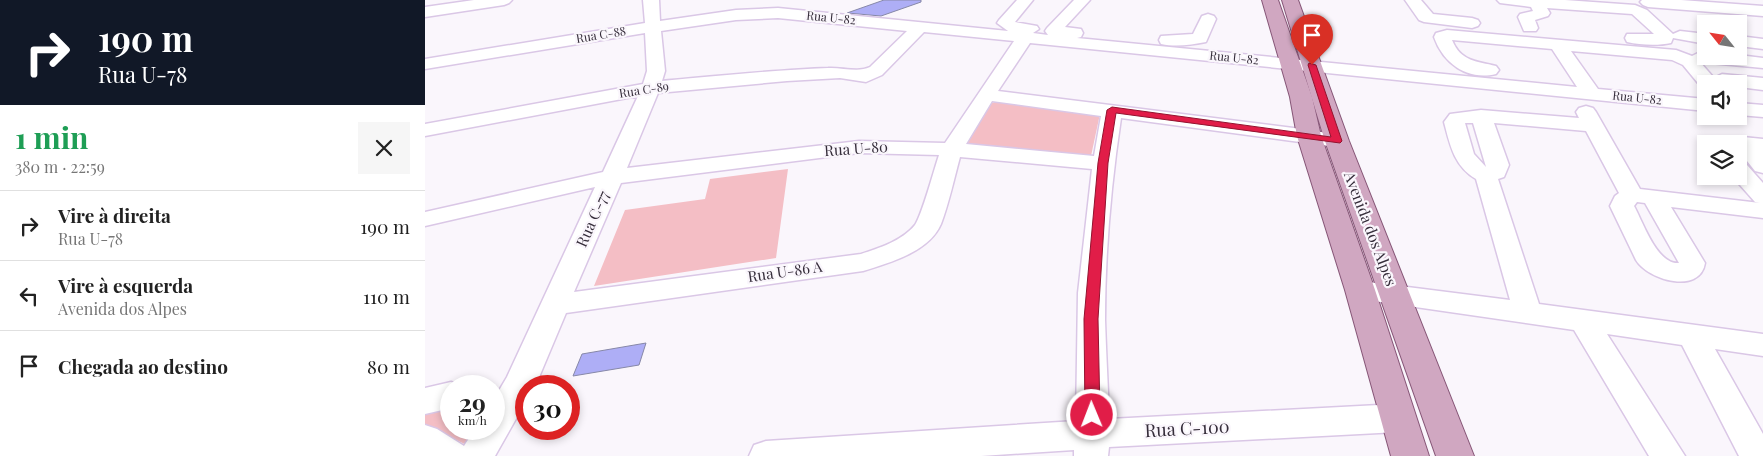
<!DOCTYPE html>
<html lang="pt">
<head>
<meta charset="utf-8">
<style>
	body { margin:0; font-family:"Playfair Display",serif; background:#f6f6f6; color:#222; height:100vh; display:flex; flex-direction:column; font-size:19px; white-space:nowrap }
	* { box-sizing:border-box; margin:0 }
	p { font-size:16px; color:#767676 }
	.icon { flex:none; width:28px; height:28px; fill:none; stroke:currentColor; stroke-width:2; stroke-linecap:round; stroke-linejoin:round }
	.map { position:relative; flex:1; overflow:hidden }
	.drawer { display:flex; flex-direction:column; background:#fff; width:425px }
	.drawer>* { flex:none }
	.guide { background:#111827; color:#fff; overflow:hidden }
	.needle { width:32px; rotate:300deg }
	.fabs { position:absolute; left:1272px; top:15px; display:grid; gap:10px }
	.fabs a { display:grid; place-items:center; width:50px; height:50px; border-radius:0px; background:#fff; box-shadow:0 2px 8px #0003; font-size:25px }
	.speed { position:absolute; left:15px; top:375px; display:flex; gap:10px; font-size:25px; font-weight:700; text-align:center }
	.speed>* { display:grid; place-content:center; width:65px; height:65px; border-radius:50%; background:#fff; box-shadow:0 2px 8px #0003; line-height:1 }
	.speed small { font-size:12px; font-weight:400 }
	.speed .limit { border:8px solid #d22; background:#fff; color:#111 }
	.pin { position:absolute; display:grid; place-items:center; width:42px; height:42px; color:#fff; margin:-51px -21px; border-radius:50% 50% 50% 0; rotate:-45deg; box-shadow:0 0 5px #0007 }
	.pin .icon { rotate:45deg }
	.me { position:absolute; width:55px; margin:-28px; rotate:359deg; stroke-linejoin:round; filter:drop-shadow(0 0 4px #0008) }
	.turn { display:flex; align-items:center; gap:18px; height:105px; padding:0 15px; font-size:22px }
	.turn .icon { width:65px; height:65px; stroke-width:2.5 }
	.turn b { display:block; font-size:35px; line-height:42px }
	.round { display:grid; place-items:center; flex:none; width:52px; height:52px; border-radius:0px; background:#f6f6f6 }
	.summary { display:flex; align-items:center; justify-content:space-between; height:85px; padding:0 15px }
	h1 { font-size:30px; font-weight:700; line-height:38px; color:#1e9e55 }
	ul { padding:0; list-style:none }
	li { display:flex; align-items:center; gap:15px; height:70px; padding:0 15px; border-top:1px solid #e0e0e0 }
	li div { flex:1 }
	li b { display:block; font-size:19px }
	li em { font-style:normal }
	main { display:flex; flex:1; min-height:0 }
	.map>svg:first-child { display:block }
	.green { fill:#f4bec5 }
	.building { fill:#aeaef6; stroke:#8788a8 }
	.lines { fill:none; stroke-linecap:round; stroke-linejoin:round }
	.minor-casing { stroke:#dac7e6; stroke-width:3 }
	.major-casing { stroke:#865677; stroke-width:2 }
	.minor { fill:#fff; fill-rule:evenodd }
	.major { fill:#d0a7c1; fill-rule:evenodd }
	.route { fill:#e11d48; stroke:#92132f }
	.labels { text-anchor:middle; stroke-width:4.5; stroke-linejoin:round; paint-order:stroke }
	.far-street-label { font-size:12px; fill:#352d3a; stroke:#faf6fc }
	.street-label { font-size:15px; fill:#352d3a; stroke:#faf6fc }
	.near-street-label { font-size:18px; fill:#352d3a; stroke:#faf6fc }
</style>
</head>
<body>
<main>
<section class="drawer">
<div class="guide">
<div class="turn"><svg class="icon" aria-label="right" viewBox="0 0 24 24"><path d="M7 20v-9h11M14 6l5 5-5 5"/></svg><div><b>190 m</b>Rua U-78</div></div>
</div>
<div class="summary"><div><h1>1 min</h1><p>380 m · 22:59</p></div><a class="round"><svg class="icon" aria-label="close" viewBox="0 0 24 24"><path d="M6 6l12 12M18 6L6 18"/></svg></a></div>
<ul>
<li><svg class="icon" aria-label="right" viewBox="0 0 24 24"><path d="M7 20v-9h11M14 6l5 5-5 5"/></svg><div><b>Vire à direita</b><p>Rua U-78</p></div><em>190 m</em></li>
<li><svg class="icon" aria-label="left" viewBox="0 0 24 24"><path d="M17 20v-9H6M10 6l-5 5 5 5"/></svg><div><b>Vire à esquerda</b><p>Avenida dos Alpes</p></div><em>110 m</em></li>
<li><svg class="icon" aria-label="arrive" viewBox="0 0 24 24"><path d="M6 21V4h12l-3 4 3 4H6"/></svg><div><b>Chegada ao destino</b></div><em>80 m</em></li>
</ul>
</section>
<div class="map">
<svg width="1338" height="456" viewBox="0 0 1338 456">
	<rect width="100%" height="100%" fill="#faf6fc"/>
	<!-- green -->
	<g class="green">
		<polygon points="570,102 675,114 666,156 539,147 559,106"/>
		<polygon points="363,169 351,258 169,286 200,210 280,199 285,179"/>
		<polygon points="26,407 26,429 61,429 50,449 0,425 0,415"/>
	</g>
	<!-- building -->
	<g class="building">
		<polygon points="459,0 496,0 496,2 456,16 422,13"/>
		<polygon points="221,343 214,365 148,376 157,354"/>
	</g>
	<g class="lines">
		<defs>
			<g id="minor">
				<polygon points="49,0 87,0 84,3 79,5 0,17 0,7"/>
				<path d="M218,0H234L235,21L311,10L353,8L583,31L572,23L574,20L592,0H608L590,22L612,26L614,29L608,33L623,35L620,31L622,28L649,0H665L640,27L656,29L658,33L656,37L652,38L1152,87L1127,49L1027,40C1036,62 1052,61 1071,66L1074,70L1071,74C1042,81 1018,63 1009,37L1011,33L1022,30L1251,50L1267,56L1275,52H1281V56L1314,55L1338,58V68L1275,62L1289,78L1297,74L1338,78V90L1314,87V84H1281V89L1277,88L1258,65L1247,60L1146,51L1173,89L1281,99V111L605,43L573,91L884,130L920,136L923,141L920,146L912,147L696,118C686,185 680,252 680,320C681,353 683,386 684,419L973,404L985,408L990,418L985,428L973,432L684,447L683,456H649V450L556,456H324L329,445L341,441L651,421L653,293L667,169L535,157C529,179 524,203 516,224C504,252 464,263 438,271L141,313L112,382L110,386H101V401L70,456H0V425L12,429L39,446L50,429H69V399L82,377L170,187L0,226V212L178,172L213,96L0,136V124L218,84L222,71L220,33L0,69V59L220,23ZM353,18L482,31L445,67C433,73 416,67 403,68C348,70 292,76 237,81L240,71L236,31L311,20ZM499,32L589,41L520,143L434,141L202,168L233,93L362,81L415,78L441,82L457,75ZM567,101L676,116L669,156L541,144ZM434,153L514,155C509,170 497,215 490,225C477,241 454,248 436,254L149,292L196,183Z"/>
				<polygon points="980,0 996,0 1008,14 1047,18 1053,20 1055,23 1053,26 1047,28 999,22 994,20"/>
				<path d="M1072,0H1140L1210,5L1222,10L1248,34L1255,31L1281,34V44L1248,38L1246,43C1233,46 1215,45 1202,42L1200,38L1202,34H1229L1207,14L1122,8L1125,13L1123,16L1110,20L1113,28L1111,31H1099L1093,17L1095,14L1108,11L1106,7L1075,3Z"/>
				<polygon points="1217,0 1256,0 1338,6 1338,16 1223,7 1218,5 1215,2"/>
				<path d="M783,14L789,16L791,19L781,42C766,45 751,47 736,44L734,40L736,36L768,34L777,16Z"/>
				<polygon points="1314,36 1338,39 1338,49 1314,46"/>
				<polygon points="1314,103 1338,105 1338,117 1314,115"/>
				<path d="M1161,106L1168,108L1171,112L1215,189L1335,203L1330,202L1307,176H1314V163L1322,165L1338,183V218L1246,207L1280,263C1275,295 1223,280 1211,260L1185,206L1190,196L1194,193L1161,131L1069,123L1084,165L1079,177L1073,179L1114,304L1338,334V356L1290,349L1338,434V456H1314L1257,345L1182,334L1260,456H1224L1149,330L935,299L925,297L921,290L925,283L935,281L1085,300L1051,179C1029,166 1025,145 1019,122L1025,114L1056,110L1154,118L1151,112L1154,108ZM1040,123H1048L1061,167L1049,154ZM1212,202L1220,203L1254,263C1232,265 1218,222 1209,206Z"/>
				<polygon points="1318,137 1338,139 1338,173 1330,171 1314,151 1314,144 1284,144 1287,139"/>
				<polygon points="26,382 38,386 26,386 26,408 0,414 0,388"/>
			</g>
			<g id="major">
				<polygon points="837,0 853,0 887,97 896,136 950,290 1004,456 966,456 920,290 872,136 865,97"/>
				<polygon points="857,0 873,0 924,141 1049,456 1011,456 900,141"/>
			</g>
		</defs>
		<!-- minor casing -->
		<use href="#minor" class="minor-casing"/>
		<!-- major casing -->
		<use href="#major" class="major-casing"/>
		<!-- minor -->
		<use href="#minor" class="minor"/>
		<!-- major -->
		<use href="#major" class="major"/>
	</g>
	<!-- route -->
	<polygon class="route" points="884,63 891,65 917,141 915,143 691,113 683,163 673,319 675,415 673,419 667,421 662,419 660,415 659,319 673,163 682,110 687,107 906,137 883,65"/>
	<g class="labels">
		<!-- far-street labels -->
		<g class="far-street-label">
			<text transform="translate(406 18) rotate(6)" y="4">Rua U-82</text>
			<text transform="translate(176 35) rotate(-9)" y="4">Rua C-88</text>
			<text transform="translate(809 58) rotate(6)" y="4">Rua U-82</text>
			<text transform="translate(219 90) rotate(-9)" y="4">Rua C-89</text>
			<text transform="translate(1212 98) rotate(6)" y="4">Rua U-82</text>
		</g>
		<!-- street labels -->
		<g class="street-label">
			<text transform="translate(431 149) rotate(-4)" y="5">Rua U-80</text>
			<text transform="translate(168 219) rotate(-66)" y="5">Rua C-77</text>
			<text transform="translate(945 229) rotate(69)" y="5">Avenida dos Alpes</text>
			<text transform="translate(360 272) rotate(-8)" y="5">Rua U-86 A</text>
		</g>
		<!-- near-street labels -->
		<g class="near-street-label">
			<text transform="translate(762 429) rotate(-3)" y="6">Rua C-100</text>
		</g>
	</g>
</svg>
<div class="fabs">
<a><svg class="needle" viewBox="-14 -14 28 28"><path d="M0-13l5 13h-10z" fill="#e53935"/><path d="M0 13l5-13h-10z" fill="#767676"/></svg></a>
<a><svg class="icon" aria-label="sound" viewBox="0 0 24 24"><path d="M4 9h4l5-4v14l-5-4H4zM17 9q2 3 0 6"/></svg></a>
<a><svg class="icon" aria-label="layers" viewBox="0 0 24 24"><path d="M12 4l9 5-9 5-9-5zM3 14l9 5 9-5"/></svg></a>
</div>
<div class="speed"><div>29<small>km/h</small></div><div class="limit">30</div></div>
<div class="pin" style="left:887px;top:65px;background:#d93025"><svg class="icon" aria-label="arrive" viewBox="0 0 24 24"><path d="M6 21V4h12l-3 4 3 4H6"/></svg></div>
<svg class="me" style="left:667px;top:415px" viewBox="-20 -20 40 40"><circle r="17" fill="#e11d48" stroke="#fff" stroke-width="3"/><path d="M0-11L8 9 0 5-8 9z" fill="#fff"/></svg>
</div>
</main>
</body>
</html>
